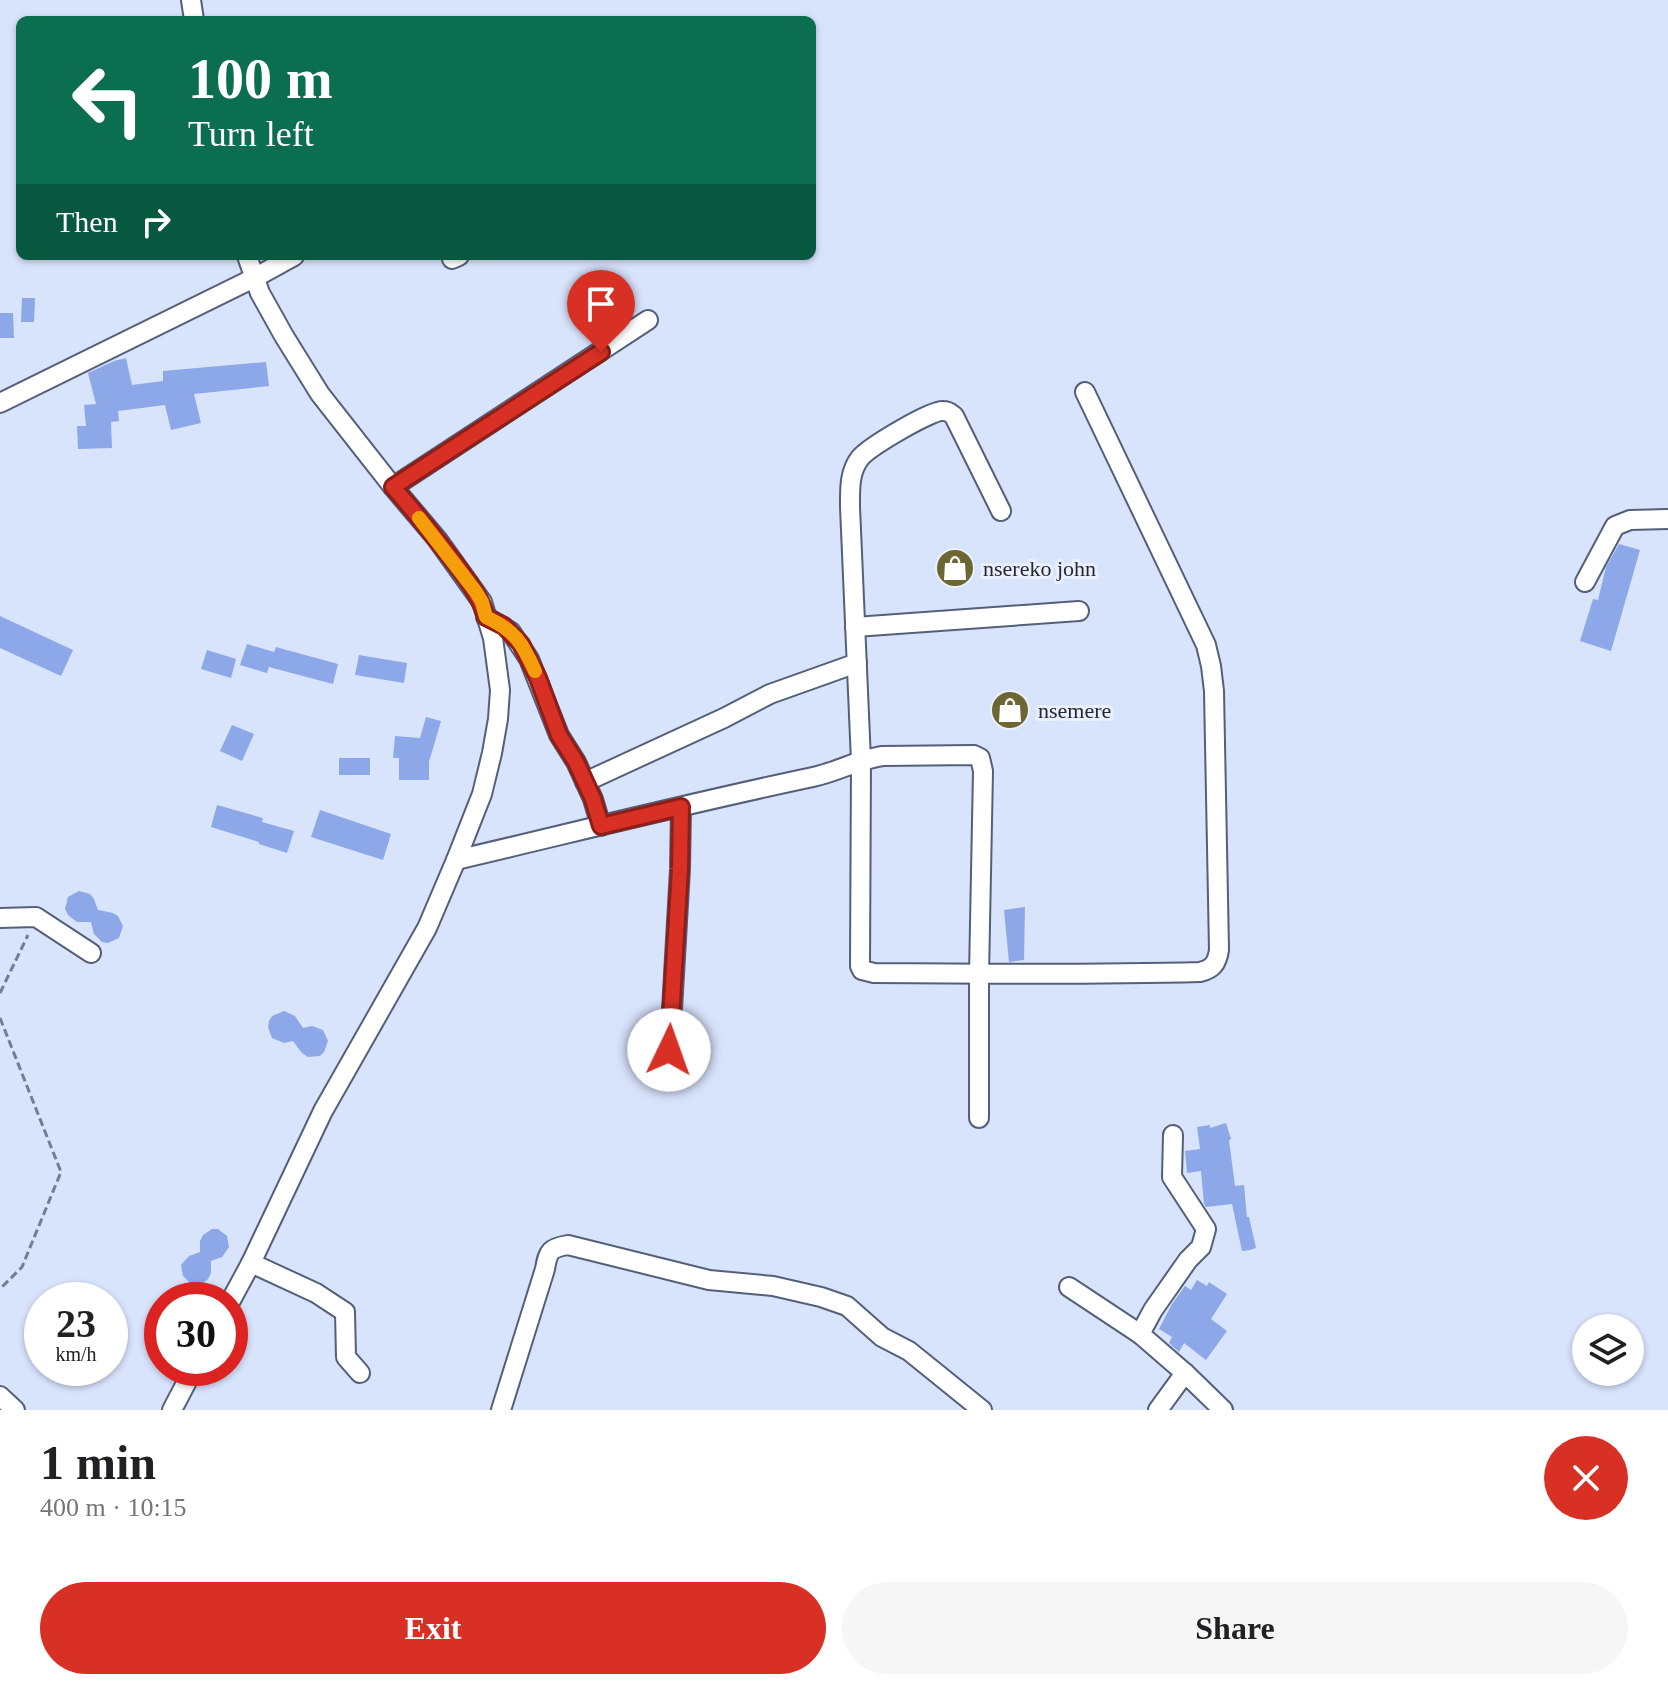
<!DOCTYPE html>
<html lang="en">
<head>
<meta charset="utf-8">
<style>
	body { margin:0; font-family:Georgia,serif; background:#f6f6f6; color:#202124; height:100vh; display:flex; flex-direction:column; font-size:30px; white-space:nowrap }
	* { box-sizing:border-box; margin:0 }
	p { font-size:26px; color:#757577 }
	.icon { flex:none; width:44px; height:44px; fill:none; stroke:currentColor; stroke-width:2; stroke-linecap:round; stroke-linejoin:round }
	.map { position:relative; height:1410px; overflow:hidden }
	.panel { display:flex; flex-direction:column; background:#fff; flex:1 }
	.panel>* { flex:none }
	.banner { position:absolute; left:16px; top:16px; width:800px; height:244px; border-radius:12px; box-shadow:0 2px 6px #0004; background:#0b6e4f; color:#fff; overflow:hidden }
	.tools { position:absolute; left:1572px; top:1314px; display:grid; gap:16px }
	.tools a { display:grid; place-items:center; width:72px; height:72px; border-radius:50%; background:#fff; box-shadow:0 2px 6px #0004; font-size:40px }
	.speed { position:absolute; left:24px; top:1282px; display:flex; gap:16px; font-size:40px; font-weight:700; text-align:center }
	.speed>* { display:grid; place-content:center; width:104px; height:104px; border-radius:50%; background:#fff; box-shadow:0 2px 6px #0004; line-height:1 }
	.speed small { font-size:20px; font-weight:400 }
	.speed .limit { border:12px solid #d22; background:#fff; color:#111 }
	.pin { position:absolute; display:grid; place-items:center; width:68px; height:68px; color:#fff; margin:-82px -34px; border-radius:50% 50% 50% 0; rotate:-45deg; box-shadow:0 0 8px #0007 }
	.pin .icon { rotate:45deg }
	.me { position:absolute; width:88px; margin:-44px; rotate:3deg; stroke-linejoin:round; filter:drop-shadow(0 0 6px #0008) }
	.turn { display:flex; align-items:center; gap:28px; height:168px; padding:0 40px; font-size:36px }
	.turn .icon { width:104px; height:104px; stroke-width:2.5 }
	.turn b { display:block; font-size:56px; line-height:68px }
	.then { display:flex; align-items:center; height:76px; padding:0 40px; background:#0003; gap:16px; font-size:30px }
	.round { display:grid; place-items:center; flex:none; width:84px; height:84px; border-radius:42px; background:#f6f6f6 }
	.head { display:flex; align-items:center; justify-content:space-between; height:136px; padding:0 40px }
	h1 { font-size:48px; font-weight:600; line-height:60px }
	.cta { display:flex; gap:16px; margin-top:auto; padding:16px 40px }
	.cta a { flex:1; height:92px; border-radius:48px; background:#d93025; color:#fff; font-size:32px; font-weight:600; line-height:92px; text-align:center }
	.cta a+a { background:#f6f6f6; color:#202124 }
	.map>svg:first-child { display:block }
	.building { fill:#8da8e9 }
	.lines { fill:none; stroke-linecap:round; stroke-linejoin:round }
	.minor-casing { stroke:#545f7a; stroke-width:22 }
	.path { stroke:#767d8f; stroke-width:3; stroke-dasharray:8 4; stroke-linecap:butt }
	.minor { stroke:#fff; stroke-width:18 }
	.route-casing { stroke:#8d1f18; stroke-width:20 }
	.route { stroke:#d93025; stroke-width:14 }
	.slow { stroke:#f59e0b; stroke-width:14 }
	.labels { text-anchor:middle; stroke-width:6; stroke-linejoin:round; paint-order:stroke }
	.poi-label { font-size:22px; fill:#232833; stroke:#eaf0fd; text-anchor:start }
</style>
</head>
<body>
<div class="map">
<svg width="1668" height="1410" viewBox="0 0 1668 1410">
	<rect width="100%" height="100%" fill="#d8e3fc"/>
	<!-- building -->
	<g class="building">
		<polygon points="22,298 35,298 34,322 21,322"/>
		<polygon points="0,313 13,313 14,338 0,338"/>
		<polygon points="126,358 132,385 163,381 163,371 266,362 269,386 194,394 201,423 171,430 165,405 118,411 119,421 111,422 112,448 78,449 77,426 86,426 84,405 96,404 88,373 114,361"/>
		<polygon points="1619,544 1640,550 1611,651 1580,641 1593,599 1598,600 1606,567"/>
		<polygon points="0,616 73,650 61,676 0,648"/>
		<polygon points="247,644 274,652 276,647 338,664 333,684 269,667 267,673 240,665"/>
		<polygon points="207,650 236,659 231,678 201,669"/>
		<polygon points="359,655 407,663 404,683 355,675"/>
		<polygon points="426,717 441,721 429,762 429,780 399,780 399,758 393,758 395,736 420,738"/>
		<polygon points="232,725 254,734 242,761 220,751"/>
		<rect x="339" y="758" width="31" height="17"/>
		<polygon points="217,805 263,818 262,822 294,831 287,853 259,844 259,842 211,827"/>
		<polygon points="320,810 391,834 383,860 311,837"/>
		<polygon points="79,891 90,894 94,899 98,910 113,913 118,916 123,926 119,938 108,943 102,942 94,934 91,922 77,922 68,915 65,909 68,897"/>
		<polygon points="1025,907 1024,960 1009,962 1004,910"/>
		<polygon points="284,1011 295,1016 303,1028 312,1026 323,1030 328,1041 324,1052 320,1056 308,1057 302,1053 293,1041 284,1043 272,1038 268,1027 269,1021 272,1016"/>
		<polygon points="1226,1123 1231,1139 1229,1140 1235,1186 1244,1185 1247,1217 1249,1217 1256,1248 1250,1250 1242,1251 1232,1204 1206,1207 1204,1204 1201,1171 1187,1173 1185,1151 1200,1149 1197,1127 1210,1125 1210,1128"/>
		<polygon points="212,1229 218,1229 227,1236 229,1247 222,1257 211,1261 211,1273 208,1279 203,1283 191,1284 183,1276 181,1265 189,1256 200,1252 200,1241 203,1235"/>
		<polygon points="1197,1280 1207,1286 1209,1282 1227,1294 1211,1319 1227,1331 1206,1360 1184,1343 1179,1352 1169,1343 1172,1337 1159,1329 1172,1304 1185,1286 1191,1290"/>
	</g>
	<g class="lines">
		<defs>
			<g id="minor">
				<polyline points="191,0 194,20"/>
				<polyline points="452,259 459,256"/>
				<polyline points="0,403 254,278 294,256"/>
				<polyline points="393,487 648,320"/>
				<path d="M1001,511L954,416C950,413 949,411 943,411C931,410 869,447 860,458C849,472 850,490 850,507L861,761L860,966L862,970L874,973C982,974 1091,975 1200,972C1213,969 1217,963 1219,950L1214,691L1211,666L1206,645L1085,392"/>
				<polyline points="1585,582 1615,526 1630,520 1668,519"/>
				<polyline points="486,617 511,632 529,659 559,735 576,762 593,799 601,826"/>
				<polyline points="855,627 1079,611"/>
				<polyline points="585,782 724,718 770,694 857,663"/>
				<path d="M456,860C575,832 694,802 813,777C837,772 859,759 883,756L974,755L980,758L983,771L979,975V1118"/>
				<polyline points="0,918 36,917 91,953"/>
				<polyline points="668,1080 680,869 681,807"/>
				<polyline points="251,1263 316,1293 345,1312 346,1357 360,1373"/>
				<polyline points="1069,1287 1140,1334 1185,1373"/>
				<polyline points="230,1302 251,1263 323,1111 427,928 456,860 482,794 492,753 498,719 500,690 493,638 482,602 437,539 393,487 320,394 284,336 260,293 247,256"/>
				<polyline points="1140,1334 1153,1310 1188,1260 1201,1247 1206,1229 1172,1177 1173,1135"/>
				<polyline points="0,1396 15,1410"/>
				<polyline points="172,1410 194,1368"/>
				<path d="M501,1410L545,1269C548,1251 550,1248 568,1245L709,1280L773,1286L821,1297L847,1306L882,1337L909,1351L982,1410"/>
				<polyline points="1158,1410 1185,1373 1223,1410"/>
			</g>
		</defs>
		<!-- minor casing -->
		<use href="#minor" class="minor-casing"/>
		<!-- path -->
		<g class="path">
			<polyline points="0,993 28,935"/>
			<polyline points="0,1018 61,1172 22,1267 0,1289"/>
		</g>
		<!-- minor -->
		<use href="#minor" class="minor"/>
	</g>
	<g class="lines">
		<defs>
			<path id="route" d="M601,352L393,487C414,511 434,536 454,562C467,580 480,595 486,617L504,626L521,644L538,678L559,735L576,762L593,799L601,826L681,807L680,869L669,1050"/>
		</defs>
		<!-- route casing -->
		<use href="#route" class="route-casing"/>
		<!-- route -->
		<use href="#route" class="route"/>
		<!-- slow -->
		<path class="slow" d="M419,518L476,592L482,602L486,617C515,631 522,642 535,671"/>
	</g>
	<!-- icons -->
	<defs>
		<symbol id="shop-disc" viewBox="-11 -11 22 22"><circle r="9.5" fill="#6c6632" stroke="#eaf0fd"/><path d="M-5-2.5h2.3a2.7 3.5 0 0 1 5.4 0H5L5.5 6h-11ZM-1.5-2.5h3a1.5 2.3 0 0 0-3 0Z" fill="#fff"/></symbol>
	</defs>
	<g fill-rule="evenodd">
		<use href="#shop-disc" x="933" y="546" width="44" height="44"/>
		<use href="#shop-disc" x="988" y="688" width="44" height="44"/>
	</g>
	<g class="labels">
		<!-- poi labels -->
		<g class="poi-label">
			<text x="983" y="576">nsereko john</text>
			<text x="1038" y="718">nsemere</text>
		</g>
	</g>
</svg>
<div class="tools">
<a><svg class="icon" aria-label="layers" viewBox="0 0 24 24"><path d="M12 4l9 5-9 5-9-5zM3 14l9 5 9-5"/></svg></a>
</div>
<div class="speed"><div>23<small>km/h</small></div><div class="limit">30</div></div>
<div class="pin" style="left:601px;top:352px;background:#d93025"><svg class="icon" aria-label="arrive" viewBox="0 0 24 24"><path d="M6 21V4h12l-3 4 3 4H6"/></svg></div>
<svg class="me" style="left:669px;top:1050px" viewBox="-20 -20 40 40"><circle r="19" fill="#fff"/><path d="M0-13L10 11 0 6-10 11z" fill="#d93025"/></svg>
<div class="banner">
<div class="turn"><svg class="icon" aria-label="left" viewBox="0 0 24 24"><path d="M17 20v-9H6M10 6l-5 5 5 5"/></svg><div><b>100 m</b>Turn left</div></div>
<div class="then">Then<svg class="icon" aria-label="right" viewBox="0 0 24 24"><path d="M7 20v-9h11M14 6l5 5-5 5"/></svg></div>
</div>
</div>
<section class="panel">
<div class="head"><div><h1>1 min</h1><p>400 m · 10:15</p></div><a class="round" style="background:#d93025;color:#fff"><svg class="icon" aria-label="close" viewBox="0 0 24 24"><path d="M6 6l12 12M18 6L6 18"/></svg></a></div>
<div class="cta"><a>Exit</a><a>Share</a></div>
</section>
</body>
</html>
